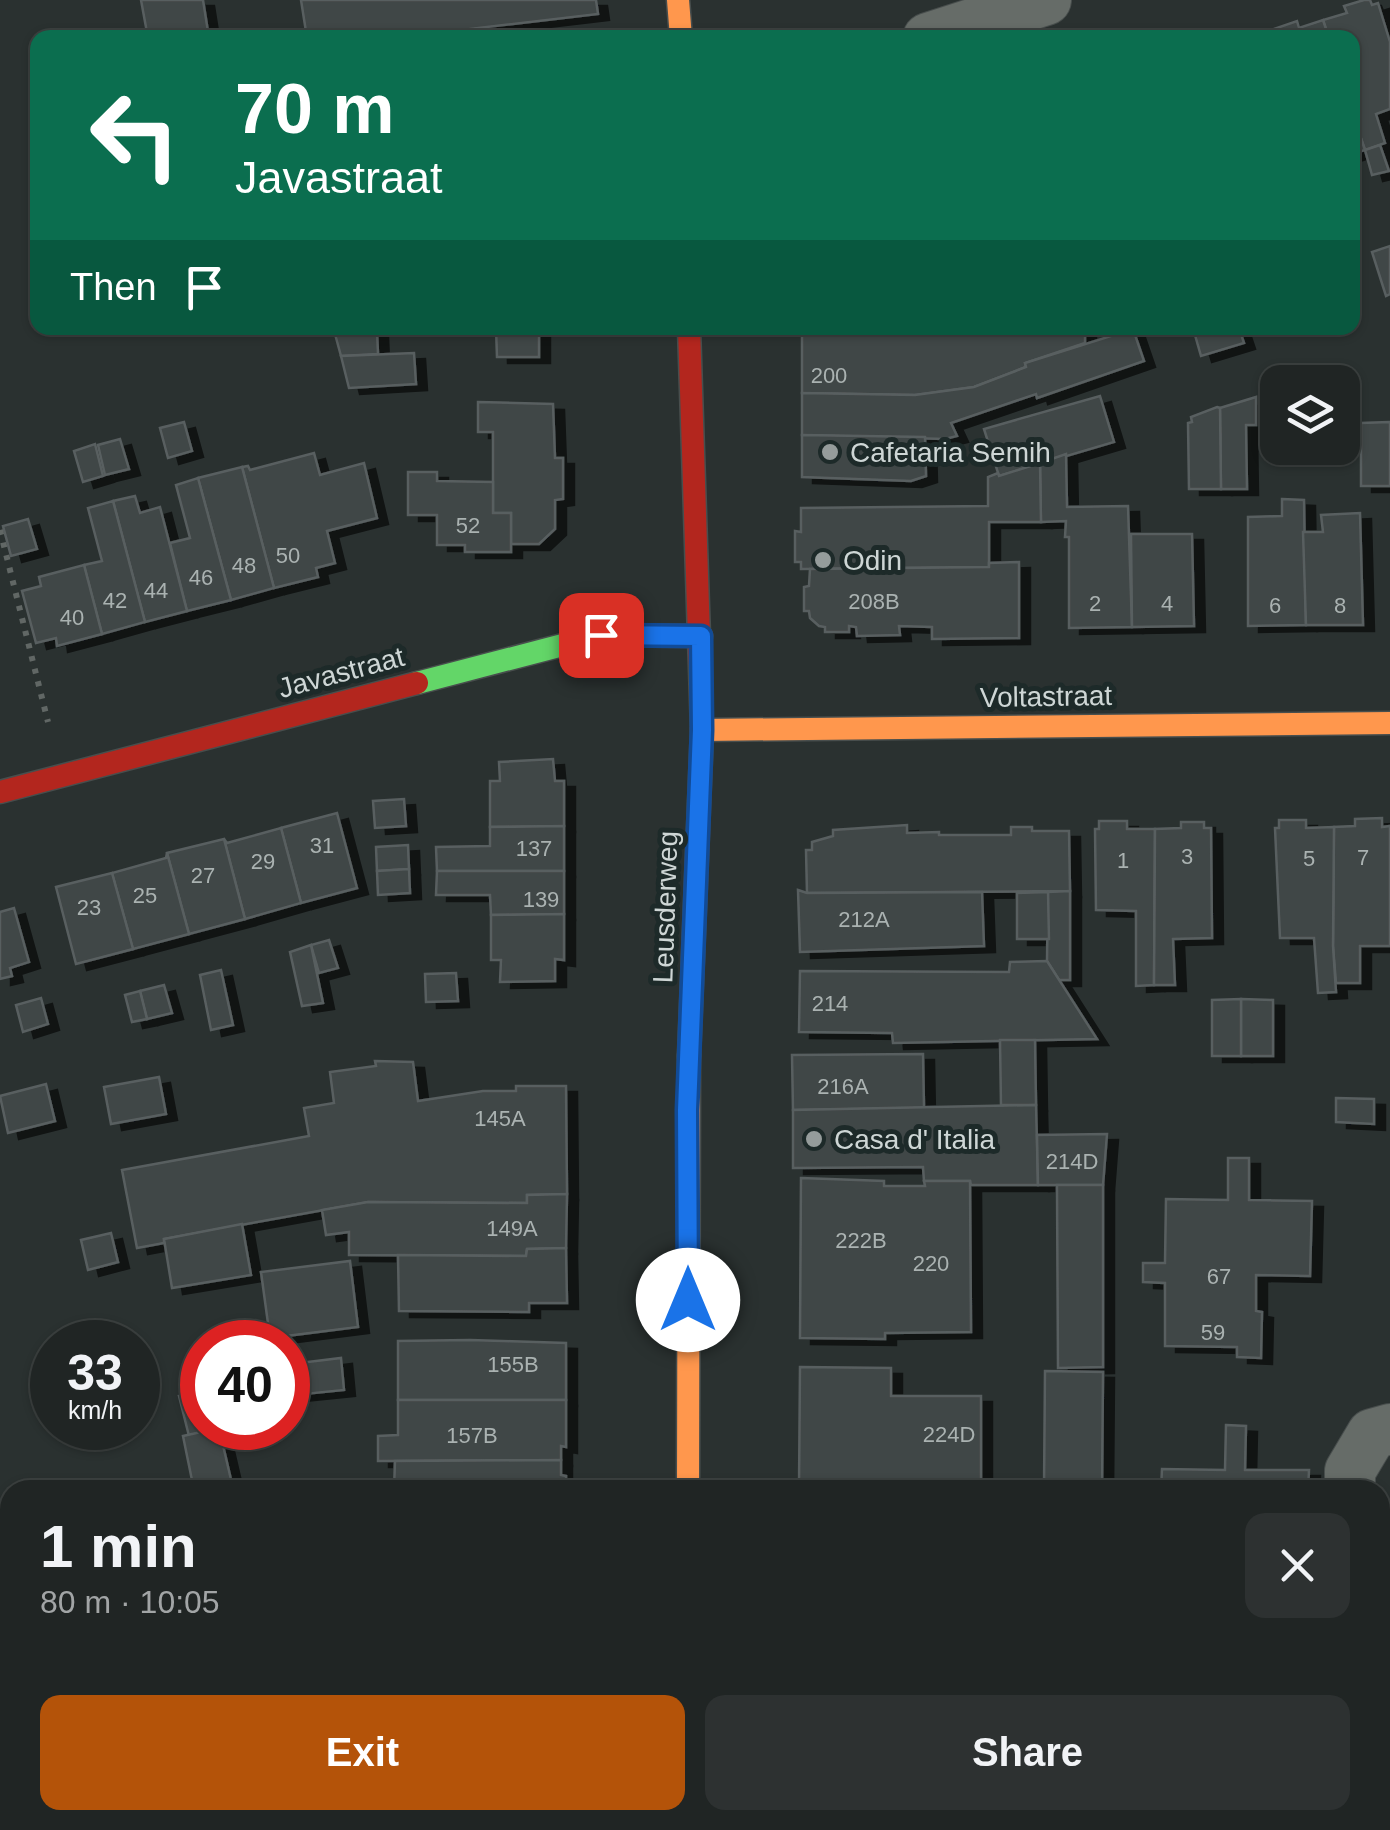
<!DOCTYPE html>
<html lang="en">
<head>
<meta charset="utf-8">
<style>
	body { margin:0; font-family:Helvetica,sans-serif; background:#2d3131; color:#f1f3f6; height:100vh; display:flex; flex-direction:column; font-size:38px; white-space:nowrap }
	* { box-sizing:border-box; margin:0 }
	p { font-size:32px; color:#a2a5a6 }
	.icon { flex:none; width:55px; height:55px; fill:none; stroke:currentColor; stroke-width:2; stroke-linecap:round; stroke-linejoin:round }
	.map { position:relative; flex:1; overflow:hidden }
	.details { position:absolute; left:0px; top:1480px; width:1390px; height:350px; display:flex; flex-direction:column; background:#202524; border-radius:30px 30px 0 0; box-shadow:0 2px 8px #0004,0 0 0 2px #3d4241 }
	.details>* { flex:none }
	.guide { position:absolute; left:30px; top:30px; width:1330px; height:305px; border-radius:20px; box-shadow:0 2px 8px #0004,0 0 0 2px #3d4241; background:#0b6e4f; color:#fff; overflow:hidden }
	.fabs { position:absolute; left:1260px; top:365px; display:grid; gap:20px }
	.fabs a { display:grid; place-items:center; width:100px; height:100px; border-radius:20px; background:#202524; box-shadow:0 2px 8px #0004,0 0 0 2px #3d4241; font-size:50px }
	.speed { position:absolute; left:30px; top:1320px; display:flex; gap:20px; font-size:50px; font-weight:700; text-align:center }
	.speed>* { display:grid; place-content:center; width:130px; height:130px; border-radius:50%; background:#202524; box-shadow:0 2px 8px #0004,0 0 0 2px #3d4241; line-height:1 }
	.speed small { font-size:25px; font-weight:400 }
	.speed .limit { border:15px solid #d22; background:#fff; color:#111 }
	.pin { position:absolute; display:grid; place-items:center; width:85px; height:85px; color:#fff; margin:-42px; border-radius:20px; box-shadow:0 5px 15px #0006 }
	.me { position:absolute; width:110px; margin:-55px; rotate:0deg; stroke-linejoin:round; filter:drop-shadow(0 0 8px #0008) }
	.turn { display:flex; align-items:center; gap:35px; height:210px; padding:0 40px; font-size:45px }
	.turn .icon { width:130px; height:130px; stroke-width:2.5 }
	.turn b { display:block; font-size:70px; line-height:85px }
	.then { display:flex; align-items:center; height:95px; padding:0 40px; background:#0003; gap:20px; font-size:38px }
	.round { display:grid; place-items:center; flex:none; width:105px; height:105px; border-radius:20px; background:#2d3131 }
	.headline { display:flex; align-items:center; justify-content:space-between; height:170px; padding:0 40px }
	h1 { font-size:60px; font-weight:700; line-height:75px }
	.cta { display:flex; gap:20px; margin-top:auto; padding:20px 40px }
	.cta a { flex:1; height:115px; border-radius:20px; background:#b45309; color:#fff; font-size:40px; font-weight:700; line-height:115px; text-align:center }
	.cta a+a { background:#2d3131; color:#f1f3f6 }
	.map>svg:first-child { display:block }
	.building { fill:#404646; stroke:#595f60; stroke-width:2.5; filter:url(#shadow) }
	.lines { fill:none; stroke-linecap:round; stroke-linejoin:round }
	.street-casing { stroke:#484e4d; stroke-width:52 }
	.fast-casing { stroke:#484e4d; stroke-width:25 }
	.slow-casing { stroke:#484e4d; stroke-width:25 }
	.jam-casing { stroke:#484e4d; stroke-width:25 }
	.path { stroke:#616765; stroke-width:6; stroke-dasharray:5 8; stroke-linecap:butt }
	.street { stroke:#666c68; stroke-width:50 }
	.fast { stroke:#63d668; stroke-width:22 }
	.slow { stroke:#ff974d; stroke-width:22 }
	.jam { stroke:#b3261e; stroke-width:22 }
	.route-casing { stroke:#114b97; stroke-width:25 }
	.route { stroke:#1a73e8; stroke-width:18 }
	.poi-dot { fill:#959c9b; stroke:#1d2a29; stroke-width:4 }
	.labels { text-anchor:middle; stroke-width:10; stroke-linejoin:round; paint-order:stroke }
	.number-label { font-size:22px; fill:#aab2b1 }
	.poi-label { font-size:28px; fill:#ced6d5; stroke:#1d2a29; text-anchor:start }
	.street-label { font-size:28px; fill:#ced6d5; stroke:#1d2a29 }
</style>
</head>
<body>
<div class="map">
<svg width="1390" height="1830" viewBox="0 0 1390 1830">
	<defs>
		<filter id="shadow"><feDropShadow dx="11" dy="6" stdDeviation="0" flood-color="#0009"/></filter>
	</defs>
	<rect width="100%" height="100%" fill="#2a3130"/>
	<!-- building -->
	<g class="building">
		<polygon points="141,0 203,0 209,38 148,38"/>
		<polygon points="301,0 596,0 598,14 394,38 393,34 307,38"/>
		<polygon points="1364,0 1370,0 1372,5 1378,3 1390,42 1390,109 1376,114 1385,143 1365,150 1352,112 1352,38 1329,38 1323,20 1347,13 1344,6"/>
		<polygon points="1323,20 1329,38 1270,38 1268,31 1297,21 1299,28"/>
		<polygon points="1352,112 1365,150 1352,154"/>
		<polygon points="1380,145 1389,171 1372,175 1365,150"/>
		<polygon points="1390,246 1390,294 1386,296 1372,252"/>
		<polygon points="496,328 539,328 539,357 497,357"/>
		<polygon points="802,328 1085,328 1085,343 1025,363 1026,367 974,387 915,395 802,393"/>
		<polygon points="1193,328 1239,328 1244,343 1201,356"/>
		<polygon points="1133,329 1144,361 1037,398 1036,394 951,423 957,436 945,439 802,435 802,393 915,395 974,387 1026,367 1025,363"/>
		<polygon points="377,331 378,354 341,356 335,334"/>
		<polygon points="414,353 416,384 349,388 341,356"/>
		<polygon points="1100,396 1114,442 999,476 984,429"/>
		<polygon points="1256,397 1256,425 1246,425 1247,489 1221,489 1220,408"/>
		<polygon points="478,402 553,404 555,458 563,458 563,499 555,500 555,529 539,544 511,544 511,513 493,513 493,432 478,432"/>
		<polygon points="1217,407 1220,408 1221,489 1189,489 1188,423 1192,422 1191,417"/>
		<polygon points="184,422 192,451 168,458 160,428"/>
		<polygon points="1390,422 1390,486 1361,486 1361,423"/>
		<polygon points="802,435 925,437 926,476 911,481 802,477"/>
		<polygon points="120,439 129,469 105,475 98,445"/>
		<polygon points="95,444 103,476 83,482 74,451"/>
		<polygon points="314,453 320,475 364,463 377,518 327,531 335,563 316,568 318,577 274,588 242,467 248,466 250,470"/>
		<polygon points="1066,454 1067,507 1128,506 1132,627 1069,628 1069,537 1065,537 1066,521 1041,522 1040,463"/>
		<polygon points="1040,463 1041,522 989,522 989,567 801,569 801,562 795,562 795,531 801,532 801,508 988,506 988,477 998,473 999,476"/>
		<polygon points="242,467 274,588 231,600 198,478"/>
		<polygon points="408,472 437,472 437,481 493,482 493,513 511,513 511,552 465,552 465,545 437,545 437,515 408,515"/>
		<polygon points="198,478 231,600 187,611 170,543 190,538 176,485"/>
		<polygon points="135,496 140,513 160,507 187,611 145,622 113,501"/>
		<polygon points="1282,499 1304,500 1306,625 1248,626 1248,517 1282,516"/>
		<polygon points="113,501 145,622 102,634 84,565 102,561 88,508"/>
		<polygon points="1360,513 1363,625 1306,625 1303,532 1323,532 1321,515"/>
		<polygon points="28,519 37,549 11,556 3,526"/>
		<polygon points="1131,534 1192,534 1194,626 1132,627"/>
		<polygon points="1019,562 1019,638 932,639 932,627 899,626 900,635 857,636 856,627 849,626 849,632 825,632 825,627 819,626 810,618 809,611 804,611 804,587 809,586 810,569 989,567 989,563"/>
		<polygon points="84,565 102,634 57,646 56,638 36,643 22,591 41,586 39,577"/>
		<polygon points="553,759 555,781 564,781 564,826 490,827 490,781 500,781 499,762"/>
		<polygon points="404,799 406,826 375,828 373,801"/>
		<polygon points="337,813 357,888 301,903 281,828"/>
		<polygon points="1382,818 1382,827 1390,826 1390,946 1360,946 1360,983 1336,983 1333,946 1334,827 1355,826 1355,819"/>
		<polygon points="1279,820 1306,820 1306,828 1334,827 1333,946 1336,992 1318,993 1314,938 1280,938 1275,828 1279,828"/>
		<polygon points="1099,821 1127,821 1127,829 1155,829 1154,985 1136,986 1136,911 1096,910 1095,829 1099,829"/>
		<polygon points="1181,822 1204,822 1204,828 1211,828 1212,938 1173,939 1175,985 1154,985 1155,829 1181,828"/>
		<polygon points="907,825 907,833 939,832 939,835 1011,835 1011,827 1032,827 1032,831 1069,831 1070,891 807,893 806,850 812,850 812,842 833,836 833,830"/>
		<polygon points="564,826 564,871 437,871 436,847 490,846 490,827"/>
		<polygon points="281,828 301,903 245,919 224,839 227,843"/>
		<polygon points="224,839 245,919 189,934 167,853"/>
		<polygon points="408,845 409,869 377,871 376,847"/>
		<polygon points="167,853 189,934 133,949 112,873 166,858"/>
		<polygon points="409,869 410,893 378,895 377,871"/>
		<polygon points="437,871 564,871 564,914 491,915 490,895 436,895"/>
		<polygon points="112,873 133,949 76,964 56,887"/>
		<polygon points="798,890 807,893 982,892 984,946 800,952"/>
		<polygon points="1070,891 1070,980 1059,980 1047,961 1048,892"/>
		<polygon points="1048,892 1049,939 1017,939 1017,893"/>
		<polygon points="14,908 29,962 10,968 12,976 0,979 0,912"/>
		<polygon points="564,914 564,960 555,959 555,981 500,982 501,960 491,960 491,915"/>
		<polygon points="329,940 338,968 319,973 311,945"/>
		<polygon points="311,945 323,1003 302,1006 290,952"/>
		<polygon points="1047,961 1097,1039 893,1043 892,1033 799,1032 800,971 1009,972 1010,962"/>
		<polygon points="221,970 233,1025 211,1030 200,975"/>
		<polygon points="456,973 458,1001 426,1002 425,974"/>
		<polygon points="164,985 172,1013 147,1019 140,991"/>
		<polygon points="140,991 147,1019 132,1022 125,995"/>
		<polygon points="41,998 48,1024 23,1032 16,1005"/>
		<polygon points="1241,999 1273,1000 1273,1056 1241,1056"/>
		<polygon points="1241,999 1241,1056 1212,1056 1212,1000"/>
		<polygon points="1000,1040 1035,1040 1036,1105 1001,1105"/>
		<polygon points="923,1054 924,1108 793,1110 792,1055"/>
		<polygon points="375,1061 413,1062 418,1101 483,1091 516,1091 516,1086 566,1086 567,1194 527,1195 527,1203 368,1202 164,1239 164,1243 137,1248 122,1170 309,1136 304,1108 334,1103 330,1072 376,1066"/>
		<polygon points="159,1077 166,1114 111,1124 104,1087"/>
		<polygon points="46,1084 55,1121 8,1133 0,1096"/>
		<polygon points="1336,1098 1374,1099 1374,1124 1336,1122"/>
		<polygon points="1036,1105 1038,1185 971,1185 970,1181 924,1181 923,1167 793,1168 793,1110"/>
		<polygon points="1107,1134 1103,1185 1038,1185 1037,1135"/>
		<polygon points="1228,1158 1249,1158 1249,1200 1312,1201 1310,1276 1256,1275 1256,1311 1262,1312 1261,1358 1237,1357 1237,1347 1165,1346 1165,1283 1143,1282 1143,1263 1165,1263 1166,1199 1228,1200"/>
		<polygon points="801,1178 884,1181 884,1186 925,1186 924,1181 970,1181 971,1332 885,1333 885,1339 800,1338"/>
		<polygon points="1057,1185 1103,1185 1103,1367 1058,1368"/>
		<polygon points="567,1194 566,1248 527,1249 526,1256 349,1255 349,1232 326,1235 322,1210 368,1202 527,1203 527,1195"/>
		<polygon points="242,1224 251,1275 172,1288 164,1239"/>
		<polygon points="111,1233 118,1262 88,1270 81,1240"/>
		<polygon points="566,1248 567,1303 529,1303 529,1312 399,1311 398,1255 526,1256 527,1249"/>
		<polygon points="350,1261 358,1327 270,1338 261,1272"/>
		<polygon points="470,1340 566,1343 566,1400 398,1400 398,1341"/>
		<polygon points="341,1358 344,1390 295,1395 291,1364"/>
		<polygon points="800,1367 891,1368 891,1396 981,1396 981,1490 799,1490"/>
		<polygon points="1045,1371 1103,1372 1102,1490 1044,1490"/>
		<polygon points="202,1391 202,1428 222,1428 189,1436 179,1396"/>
		<polygon points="398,1400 566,1400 566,1447 561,1446 561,1460 378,1461 378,1436 398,1435"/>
		<polygon points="1226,1425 1246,1426 1245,1470 1309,1470 1308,1490 1161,1490 1162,1469 1225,1470"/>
		<polygon points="219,1428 232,1484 194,1490 183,1436"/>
		<polygon points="561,1460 561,1475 566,1476 566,1490 394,1490 395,1461"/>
		<polygon points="10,1715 10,1772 8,1773 0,1753 0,1717"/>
		<polygon points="263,1820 317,1820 319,1830 265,1830"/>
		<rect x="324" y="1820" width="26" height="10"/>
		<rect x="362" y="1820" width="35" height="10"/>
		<rect x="457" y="1820" width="108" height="10"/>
	</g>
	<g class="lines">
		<defs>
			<g id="street">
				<polyline points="928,38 1046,0"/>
				<polyline points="1350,1490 1350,1471 1372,1434 1390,1429"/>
				<polyline points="1345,1830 1345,1820"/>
			</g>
			<g id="fast">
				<polyline points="417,683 601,635 701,636"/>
				<polyline points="689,1820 689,1830"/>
			</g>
			<g id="slow">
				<polyline points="678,0 681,38"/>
				<polyline points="702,730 1390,723"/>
				<polyline points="688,1490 689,1056"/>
			</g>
			<g id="jam">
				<polyline points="689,328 702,730 689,1056"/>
				<polyline points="0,792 417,683"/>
			</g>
		</defs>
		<!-- street casing -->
		<use href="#street" class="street-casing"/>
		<!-- fast casing -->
		<use href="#fast" class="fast-casing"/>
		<!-- slow casing -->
		<use href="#slow" class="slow-casing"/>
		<!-- jam casing -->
		<use href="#jam" class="jam-casing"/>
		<!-- path -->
		<polyline class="path" points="0,530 48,722"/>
		<!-- street -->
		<use href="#street" class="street"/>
		<!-- fast -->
		<use href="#fast" class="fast"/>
		<!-- slow -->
		<use href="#slow" class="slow"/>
		<!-- jam -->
		<use href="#jam" class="jam"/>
	</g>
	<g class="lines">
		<defs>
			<polyline id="route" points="601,635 701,636 702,730 687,1110 688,1300"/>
		</defs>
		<!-- route casing -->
		<use href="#route" class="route-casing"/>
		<!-- route -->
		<use href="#route" class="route"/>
	</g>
	<!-- markers -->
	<g class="poi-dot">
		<circle cx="830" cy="452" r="10"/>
		<circle cx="823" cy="560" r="10"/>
		<circle cx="814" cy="1139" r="10"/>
	</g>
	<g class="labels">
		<!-- number labels -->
		<g class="number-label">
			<text x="829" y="383">200</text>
			<text x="468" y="533">52</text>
			<text x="288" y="563">50</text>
			<text x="244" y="573">48</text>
			<text x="201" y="585">46</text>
			<text x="156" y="598">44</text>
			<text x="115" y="608">42</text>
			<text x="874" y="609">208B</text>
			<text x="1095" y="611">2</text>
			<text x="1167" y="611">4</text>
			<text x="1275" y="613">6</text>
			<text x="1340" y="613">8</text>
			<text x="72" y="625">40</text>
			<text x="322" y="853">31</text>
			<text x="534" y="856">137</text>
			<text x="1187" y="864">3</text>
			<text x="1363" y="865">7</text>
			<text x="1309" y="866">5</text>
			<text x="1123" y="868">1</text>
			<text x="263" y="869">29</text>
			<text x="203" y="883">27</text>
			<text x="145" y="903">25</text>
			<text x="541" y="907">139</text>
			<text x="89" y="915">23</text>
			<text x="864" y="927">212A</text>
			<text x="830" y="1011">214</text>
			<text x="843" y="1094">216A</text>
			<text x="500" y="1126">145A</text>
			<text x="1072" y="1169">214D</text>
			<text x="512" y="1236">149A</text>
			<text x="861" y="1248">222B</text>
			<text x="931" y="1271">220</text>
			<text x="1219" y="1284">67</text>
			<text x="1213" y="1340">59</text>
			<text x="513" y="1372">155B</text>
			<text x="949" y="1442">224D</text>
			<text x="472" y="1443">157B</text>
		</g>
		<!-- poi labels -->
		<g class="poi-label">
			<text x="850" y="462">Cafetaria Semih</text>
			<text x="843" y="570">Odin</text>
			<text x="834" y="1149">Casa d' Italia</text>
		</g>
		<!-- street labels -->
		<g class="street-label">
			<text transform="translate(341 672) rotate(-15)" y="10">Javastraat</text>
			<text transform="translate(1046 696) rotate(-1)" y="10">Voltastraat</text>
			<text transform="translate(665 907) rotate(-88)" y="10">Leusderweg</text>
		</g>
	</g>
</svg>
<div class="fabs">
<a><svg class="icon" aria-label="layers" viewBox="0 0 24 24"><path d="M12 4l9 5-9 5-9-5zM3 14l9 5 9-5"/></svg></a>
</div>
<div class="speed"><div>33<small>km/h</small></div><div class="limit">40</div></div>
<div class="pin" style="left:601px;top:635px;background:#d93025"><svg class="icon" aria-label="arrive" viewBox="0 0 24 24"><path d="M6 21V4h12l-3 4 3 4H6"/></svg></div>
<svg class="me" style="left:688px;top:1300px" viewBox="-20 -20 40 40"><circle r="19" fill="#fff"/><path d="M0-13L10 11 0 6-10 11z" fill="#1a73e8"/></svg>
<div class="guide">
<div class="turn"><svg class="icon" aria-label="left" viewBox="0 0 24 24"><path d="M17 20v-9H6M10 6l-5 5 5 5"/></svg><div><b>70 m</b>Javastraat</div></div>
<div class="then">Then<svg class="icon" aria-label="arrive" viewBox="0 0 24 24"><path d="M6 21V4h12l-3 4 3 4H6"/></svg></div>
</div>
<section class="details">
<div class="headline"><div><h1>1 min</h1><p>80 m · 10:05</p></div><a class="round"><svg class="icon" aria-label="close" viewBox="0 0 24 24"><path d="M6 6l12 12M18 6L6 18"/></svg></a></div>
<div class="cta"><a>Exit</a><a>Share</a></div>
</section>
</div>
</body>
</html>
